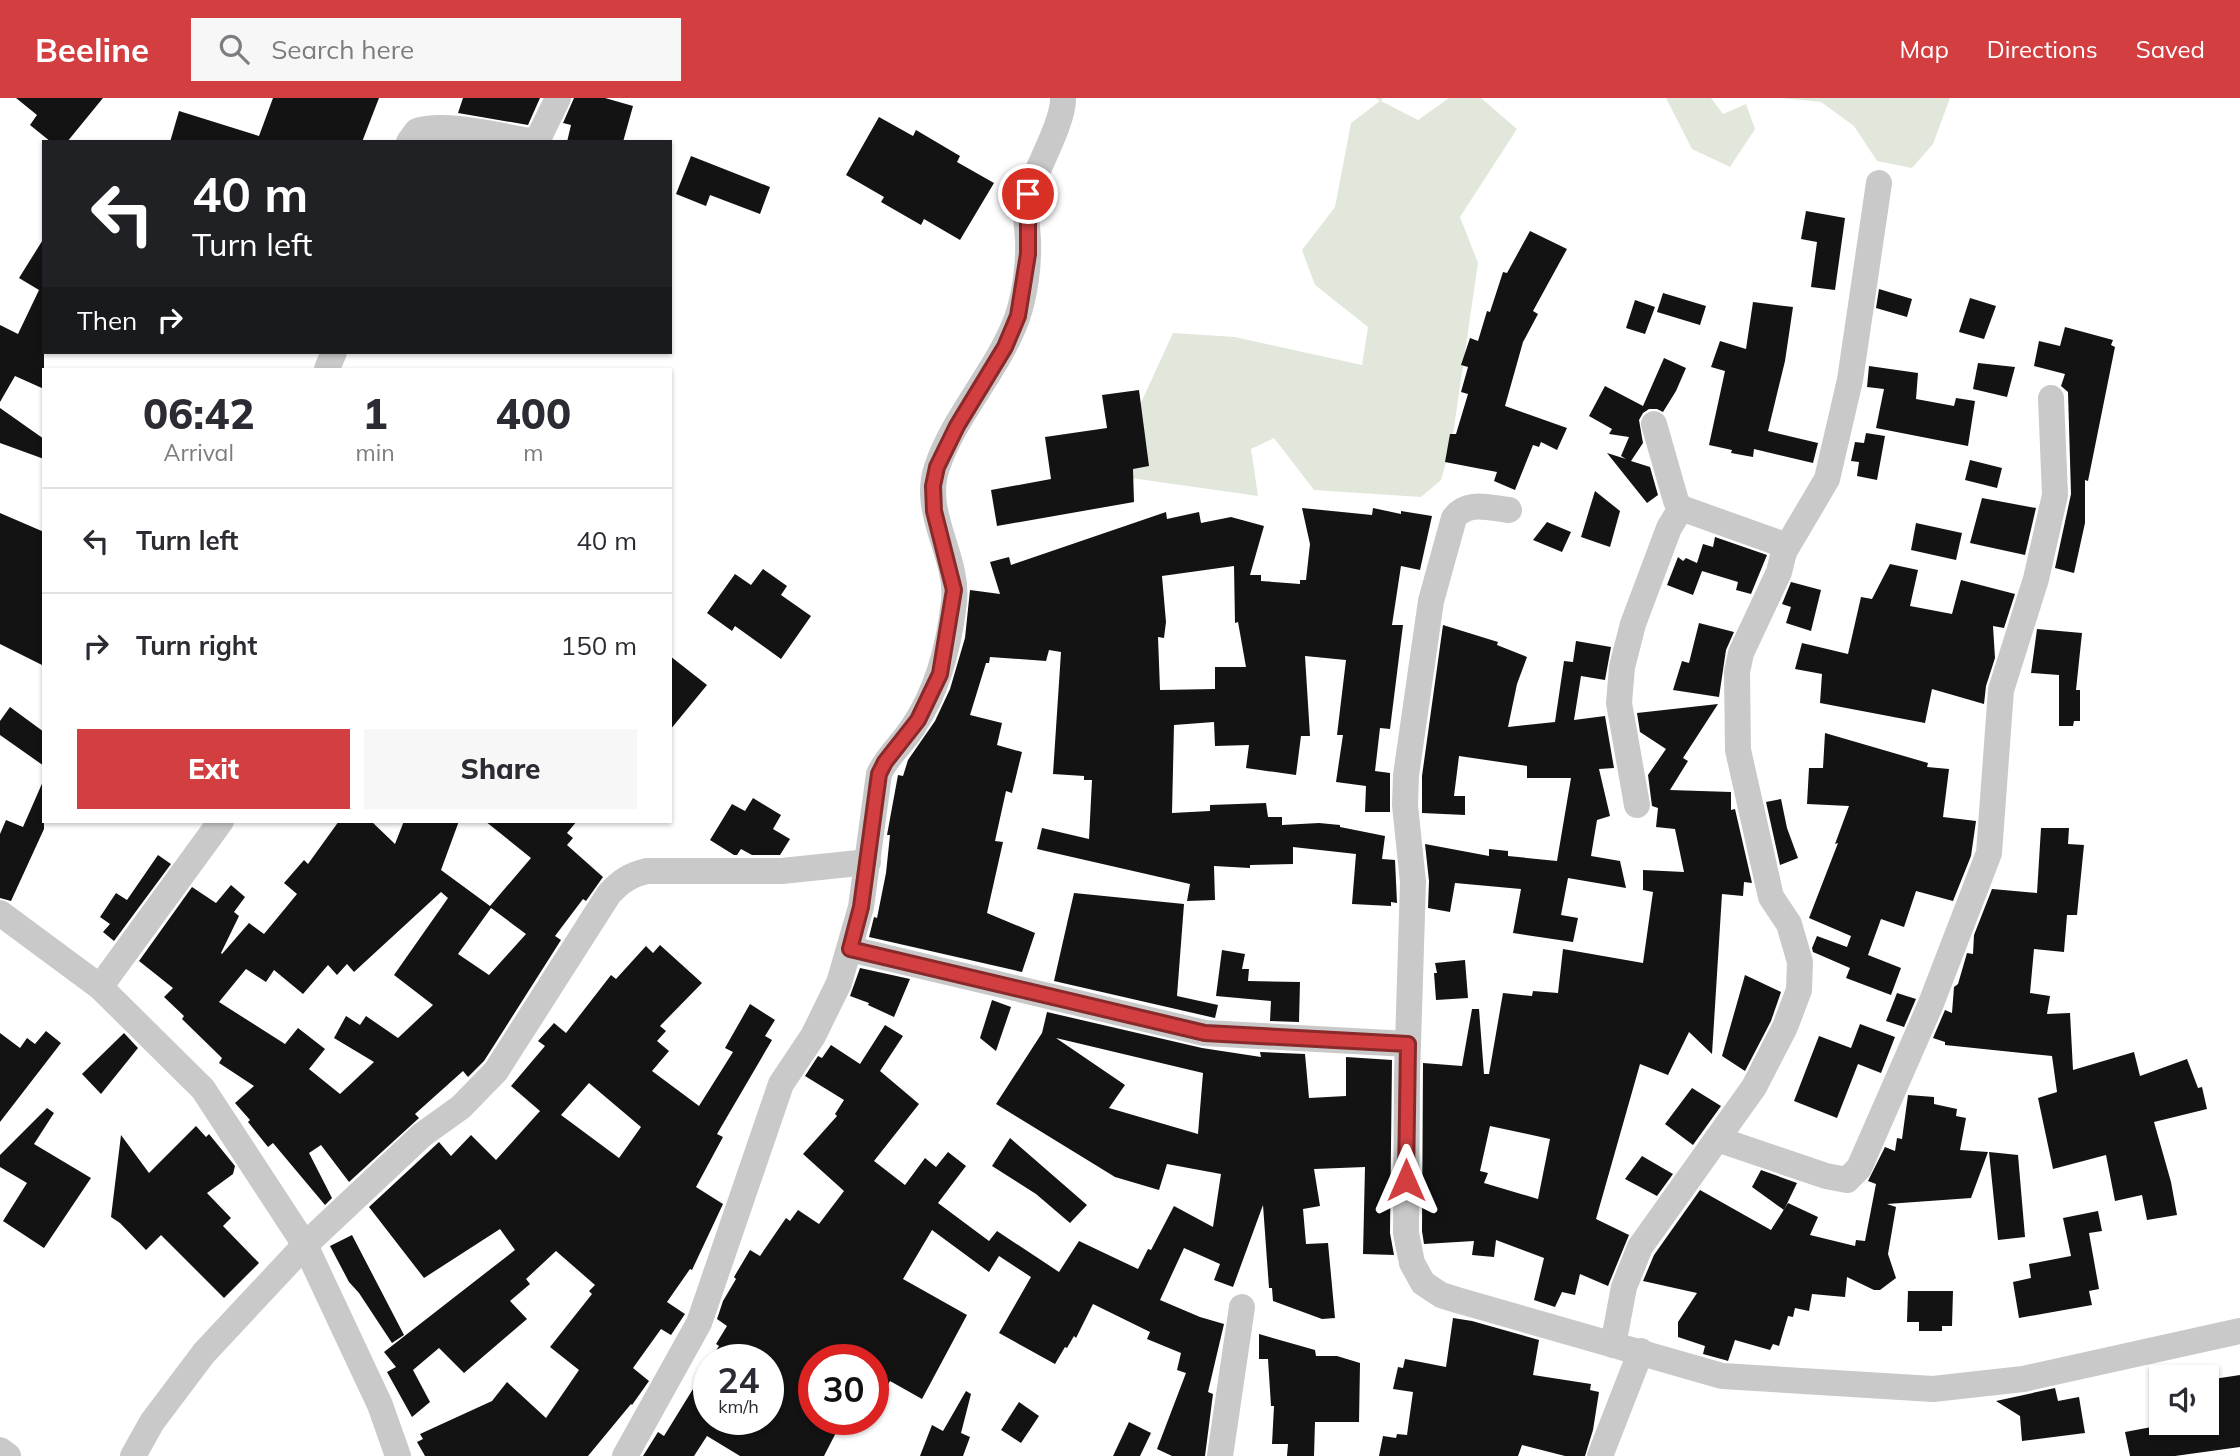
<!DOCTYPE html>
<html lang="en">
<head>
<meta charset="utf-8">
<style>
	body { margin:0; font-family:Mulish,sans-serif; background:#f7f7f7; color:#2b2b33; height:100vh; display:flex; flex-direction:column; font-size:26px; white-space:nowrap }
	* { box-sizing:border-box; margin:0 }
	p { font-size:23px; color:#7c7c81 }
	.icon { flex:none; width:38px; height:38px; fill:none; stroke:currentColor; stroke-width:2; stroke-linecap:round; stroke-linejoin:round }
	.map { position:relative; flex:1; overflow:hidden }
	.side { position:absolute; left:42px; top:270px; width:630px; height:455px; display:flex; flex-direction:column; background:#fff; border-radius:0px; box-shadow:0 2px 5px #0004 }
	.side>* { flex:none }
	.hud { position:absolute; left:42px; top:42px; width:630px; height:214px; border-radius:0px; box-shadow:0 2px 5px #0004; background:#202124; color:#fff; overflow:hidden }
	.controls { position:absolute; left:2149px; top:1267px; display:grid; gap:14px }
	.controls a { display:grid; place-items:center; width:70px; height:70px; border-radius:0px; background:#fff; box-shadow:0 2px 5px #0004; font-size:35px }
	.speed { position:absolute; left:693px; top:1246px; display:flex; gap:14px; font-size:35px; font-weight:700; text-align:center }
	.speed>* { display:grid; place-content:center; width:91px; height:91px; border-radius:50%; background:#fff; box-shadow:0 2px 5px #0004; line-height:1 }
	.speed small { font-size:18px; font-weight:400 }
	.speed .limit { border:10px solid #d22; background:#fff; color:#111 }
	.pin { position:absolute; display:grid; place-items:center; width:60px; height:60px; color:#fff; margin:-30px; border:4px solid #fff; border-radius:50%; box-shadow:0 2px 7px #0007 }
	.me { position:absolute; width:77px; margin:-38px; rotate:0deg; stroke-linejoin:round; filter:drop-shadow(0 0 5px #0008) }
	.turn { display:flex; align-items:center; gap:24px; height:147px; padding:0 35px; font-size:32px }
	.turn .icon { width:91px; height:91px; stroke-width:2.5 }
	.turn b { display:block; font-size:49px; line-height:60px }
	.then { display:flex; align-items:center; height:66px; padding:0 35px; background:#0003; gap:14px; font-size:26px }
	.eta { display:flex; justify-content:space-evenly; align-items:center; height:119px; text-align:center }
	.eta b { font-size:42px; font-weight:800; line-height:49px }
	.cta { display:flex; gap:14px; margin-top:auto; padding:14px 35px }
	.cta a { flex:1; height:80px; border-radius:0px; background:#d33f41; color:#fff; font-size:28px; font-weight:800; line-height:80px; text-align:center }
	.cta a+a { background:#f7f7f7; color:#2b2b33 }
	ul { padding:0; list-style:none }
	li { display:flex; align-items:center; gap:21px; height:105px; padding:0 35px; border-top:2px solid #e1e1e2 }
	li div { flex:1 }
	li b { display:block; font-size:26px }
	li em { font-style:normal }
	header { display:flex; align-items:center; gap:42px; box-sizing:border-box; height:98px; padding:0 35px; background:#d33f41; color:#fff }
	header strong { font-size:33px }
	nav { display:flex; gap:38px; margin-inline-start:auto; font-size:24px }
	.search { width:490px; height:63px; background:#f7f7f7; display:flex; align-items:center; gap:18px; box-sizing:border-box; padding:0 24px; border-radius:0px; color:#7c7c81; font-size:26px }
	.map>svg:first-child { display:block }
	.green { fill:#e1e8db }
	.building { fill:#131313; fill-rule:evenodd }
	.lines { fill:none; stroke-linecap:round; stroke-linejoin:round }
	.minor { stroke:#c9c9c9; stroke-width:26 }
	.route-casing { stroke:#89292a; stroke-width:18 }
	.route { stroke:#d33f41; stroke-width:12 }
</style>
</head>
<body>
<header>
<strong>Beeline</strong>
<div class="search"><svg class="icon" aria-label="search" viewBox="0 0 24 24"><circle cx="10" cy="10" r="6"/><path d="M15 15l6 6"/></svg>Search here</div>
<nav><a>Map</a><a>Directions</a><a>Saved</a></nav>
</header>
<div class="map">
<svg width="2240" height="1358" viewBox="0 0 2240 1358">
	<rect width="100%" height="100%" fill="#fff"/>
	<!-- green -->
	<g class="green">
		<polygon points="1375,0 1383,0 1381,3 1418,22 1449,0 1481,0 1517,31 1460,119 1478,165 1452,343 1441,382 1421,399 1314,392 1274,340 1251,351 1258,398 1131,380 1117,357 1173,235 1235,239 1362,267 1368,229 1315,187 1302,152 1335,109 1351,25 1380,3"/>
		<polygon points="1666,0 1711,0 1723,16 1746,6 1755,31 1730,69 1692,51"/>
		<polygon points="1782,0 1950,0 1933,46 1912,70 1877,63 1854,28 1821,4"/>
	</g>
	<!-- building -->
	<g class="building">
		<polygon points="16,0 103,0 67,44 51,44 30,27 37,17"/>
		<polygon points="273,0 379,0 362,44 170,44 179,13 259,38"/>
		<polygon points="463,0 540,0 528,27 458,15"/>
		<polygon points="574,0 605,0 633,8 623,44 567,44 571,27 563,25"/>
		<polygon points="879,19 913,38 916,32 960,58 957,64 994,85 960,142 924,121 921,127 881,104 884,99 846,77"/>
		<polygon points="691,58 770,89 760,116 710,97 706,108 676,96"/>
		<polygon points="1806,113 1845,120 1835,192 1811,189 1817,144 1801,141"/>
		<polygon points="1530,133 1567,151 1533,213 1538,216 1523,244 1505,308 1567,330 1557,352 1541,344 1539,349 1533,347 1515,392 1494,383 1497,374 1445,364 1450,336 1456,336 1468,296 1461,294 1468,269 1461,267 1470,240 1478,243 1487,213 1490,214 1503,174 1507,175"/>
		<polygon points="44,140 44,291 15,278 0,304 0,227 18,236 39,192 19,180"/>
		<polygon points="1879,191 1912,201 1907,219 1876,210"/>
		<polygon points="1663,195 1706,208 1700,227 1657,214"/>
		<polygon points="1970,200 1996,208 1984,241 1959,234"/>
		<polygon points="1635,202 1655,209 1645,236 1626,230"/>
		<polygon points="1753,204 1793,209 1785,263 1768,333 1818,345 1813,365 1754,351 1753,359 1731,355 1732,352 1709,347 1725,273 1711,269 1720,243 1746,251"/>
		<polygon points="2065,229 2113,242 2111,247 2115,249 2088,383 2085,382 2085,425 2074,475 2055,470 2071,396 2068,294 2061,288 2065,276 2034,268 2039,243 2060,248"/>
		<polygon points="1664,260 1686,270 1676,293 1663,314 1657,311 1649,311 1643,315 1639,322 1643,345 1631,363 1650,369 1658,397 1647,405 1607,355 1626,361 1621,358 1629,339 1609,336 1612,331 1589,318 1605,288 1643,308"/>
		<polygon points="1978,265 2015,269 2007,299 1973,291"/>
		<polygon points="1869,268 1918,275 1916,301 1954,308 1956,300 1975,303 1968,348 1876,330 1884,291 1867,289"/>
		<polygon points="1139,292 1149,368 1133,371 1134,404 997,428 991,392 1051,381 1045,339 1107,330 1102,297"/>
		<polygon points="0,310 44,341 44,361 0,345"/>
		<polygon points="1866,335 1885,338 1877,382 1857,378 1859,364 1851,363 1855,344 1864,345"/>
		<polygon points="1970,362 2002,370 1997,390 1965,382"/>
		<polygon points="1595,393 1620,413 1610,449 1581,439"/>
		<polygon points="1982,400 2036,410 2025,457 1970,445"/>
		<path d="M1302,410L1372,417L1373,410L1401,416V413L1432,418L1420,472L1401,468L1392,527H1403L1390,631L1380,630L1375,673L1390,675V714H1365L1366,688L1336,684L1343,637H1337L1346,562L1305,558L1310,638H1301L1296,677L1246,670L1249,647L1215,648L1214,624L1174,627L1172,715L1210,713V707L1266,705L1268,719H1282V727L1319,725L1340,727V729L1385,738L1382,761L1395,762L1397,805L1391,804V808L1352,806L1356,756L1293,749V766L1250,767V770L1214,768L1215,802L1187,803L1190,786L1037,751L1042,730L1089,741L1092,682H1084V678L1053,676L1061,554L1049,552L1046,563L990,559L989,565H986L970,617L1002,625L997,647L1022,654L1012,695L1006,693L995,743L1003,744L987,815L1035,835L1022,874L869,839L874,819L877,820L886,775L890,737H887L898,677L903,678L908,662L935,623L950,591L965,540L970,492L1000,496L990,464L1009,459L1011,467L1166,414L1167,421L1199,414L1201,425L1231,419L1264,428L1250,477H1261V483L1300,486V482H1306L1310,446ZM1234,468L1235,525L1238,524L1246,569H1215V591L1160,592L1158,539L1164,540L1166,524L1162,478Z"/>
		<polygon points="0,415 44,434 44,568 0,546"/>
		<polygon points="1547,424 1571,434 1562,454 1533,442"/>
		<polygon points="1916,425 1962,435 1956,462 1911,452"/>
		<polygon points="1715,439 1767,457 1751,496 1736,492 1738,484 1702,473 1693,497 1667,487 1678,459 1683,463 1686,460 1697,465 1703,446 1713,449"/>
		<polygon points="1890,466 1918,472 1910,508 1952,516 1961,482 2015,496 2004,530 1993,528 1995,560 1986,588 1984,606 1932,591 1925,625 1820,605 1822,576 1795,571 1802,545 1848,556 1861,499 1872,501"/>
		<polygon points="763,471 787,488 781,497 811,518 781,561 735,528 732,533 707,515 735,476 751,487"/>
		<polygon points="1791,484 1821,492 1811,533 1786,525 1791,509 1782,506"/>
		<polygon points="1699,525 1734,534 1726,552 1719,599 1673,592 1682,563 1689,565"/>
		<polygon points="1443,527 1498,544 1497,547 1527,559 1517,586 1508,629 1555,624 1564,563 1573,564 1576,543 1611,549 1605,582 1581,578 1574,622 1605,618 1614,670 1599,671 1610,718 1597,722 1591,758 1620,763 1626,790 1568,780 1561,817 1578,820 1573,844 1513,835 1521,791 1455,785 1450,814 1428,810 1429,783 1425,746 1489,758 1489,751 1508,753 1508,758 1557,763 1571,680 1527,680 1527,668 1459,658 1454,698 1465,698 1465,717 1422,715 1422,678"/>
		<polygon points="2037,531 2082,535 2076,592 2080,592 2080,623 2074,623 2073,628 2059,628 2059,577 2031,575"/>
		<polygon points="670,558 707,587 670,632"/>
		<path d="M1718,606L1683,660L1688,663L1670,692L1731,694V712L1735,711L1752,785L1744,784L1743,798L1722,796L1712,956L1689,934L1668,977L1640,966L1596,1121L1629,1137L1608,1188L1580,1176L1575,1197L1562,1194L1555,1209L1534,1202L1544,1160L1496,1142L1494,1159L1472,1157L1474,1143L1424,1146L1422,1133L1423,965L1462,968L1472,911H1479L1484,976H1489L1503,895L1532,898L1533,893L1558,895L1563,851L1643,865L1653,794L1643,792V772L1684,774L1675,731L1656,729L1658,710L1652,708L1648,677L1666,651L1640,634L1637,615ZM1490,1028L1550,1041L1538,1101L1484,1085L1488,1075L1480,1073Z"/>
		<polygon points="10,609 44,634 44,668 0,637 0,623"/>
		<polygon points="1825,635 1928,665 1927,669 1949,671 1943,719 1976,723 1971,758 1953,803 1916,793 1904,829 1881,821 1868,857 1901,870 1891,897 1846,880 1850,870 1813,854 1812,850 1817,838 1847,849 1851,838 1809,820 1838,745 1835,746 1849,708 1807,706 1809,670 1823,670"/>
		<polygon points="44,681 44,731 11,803 0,800 0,736 6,722 23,729"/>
		<polygon points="753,700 781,717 773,731 790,741 780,757 752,757 741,751 737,757 734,757 710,742 732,706 745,713"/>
		<polygon points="1781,701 1787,730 1798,760 1780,767 1766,704"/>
		<path d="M339,723H371L395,746L404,723H459L441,772L490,808L531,760L485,723H577L567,735L573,740L567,747L603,779L586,803L583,801L555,838L561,842L484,963L468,979L463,973L415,1016L419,1020L349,1084L321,1047L309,1055L332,1100L325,1107L273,1045L268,1049L248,1024L250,1022L235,1005L254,988L219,965L222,960L182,921L184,918L164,899L173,890L139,863L192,789L216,805L231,787L245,799L234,814L239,818L221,855L222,856L249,825L264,836L297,796L284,785L304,762L308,766ZM441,794L448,800L394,877L433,907L398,940L366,918L360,927L346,918L334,940L374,964L340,996L309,971L325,951L298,930L285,946L219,904L246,871L266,884L274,872L303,896L328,867L337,877L347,866L354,874ZM491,810L526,836L489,877L458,856Z"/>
		<polygon points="2041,730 2069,730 2068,746 2084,747 2077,817 2067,817 2064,854 2034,851 2030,895 2050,898 2047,916 2070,915 2073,972 2134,954 2140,978 2187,961 2198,990 2202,989 2207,1011 2154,1024 2171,1084 2177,1117 2147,1122 2142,1097 2115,1103 2106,1057 2053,1071 2038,1000 2057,994 2052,958 1945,947 1945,944 1933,940 1945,912 1952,915 1954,889 1958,886 1967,855 1973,856 1974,837 1992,791 2037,795"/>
		<polygon points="158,757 171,766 114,843 103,834 110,826 100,819 116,795 127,802"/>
		<polygon points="1074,795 1184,806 1177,898 1218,907 1215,920 1054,883"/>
		<path d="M660,847L702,885L660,928L666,933L657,943L669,953L652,973L699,1008L733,954L725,950L750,906L775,922L765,938L772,942L717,1036L723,1039L696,1089L723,1106L692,1172L690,1171L667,1204L685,1216L671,1237L661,1231L633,1270L649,1283L632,1307L631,1306L588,1358H425L417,1344L423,1341L420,1336L492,1303L507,1284L546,1320L579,1272L550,1249L592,1196L589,1193L595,1187L556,1153L526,1181L530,1186L510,1203L527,1221L464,1275L439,1250L413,1272L430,1304L412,1319L387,1274L396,1269L384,1254L515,1152L500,1131L424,1180L369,1109L439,1044L451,1058L471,1037L496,1062L540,1013L511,988L545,948L538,943L554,925L566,935L611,877L616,881L646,848L653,855ZM589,985L641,1029L619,1060L561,1017Z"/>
		<polygon points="1222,852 1245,856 1242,871 1249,871 1248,883 1300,884 1299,924 1270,923 1271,903 1216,898"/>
		<polygon points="1465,862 1468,900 1436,902 1434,875 1437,875 1435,865"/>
		<polygon points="860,870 910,881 894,919 868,907 869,905 850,898"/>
		<polygon points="1745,877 1781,894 1771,923 1745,973 1722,958"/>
		<polygon points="1897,895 1916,901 1904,929 1886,923"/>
		<polygon points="992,902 1011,909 996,953 980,940"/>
		<path d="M1047,914L1202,950L1261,959L1260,954L1305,956L1309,1000L1346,998V959L1392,962L1390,1135L1394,1157L1363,1156L1365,1069L1314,1071L1320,1108L1303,1111L1306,1146L1328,1145L1335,1220L1322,1221L1273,1203L1272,1190H1269L1263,1107L1233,1189L1214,1182L1220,1166L1184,1150L1160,1202L1200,1219L1224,1226L1208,1294L1213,1296L1205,1358H1172L1157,1351L1186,1275L1177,1272L1181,1255L1147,1241L1150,1234L1093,1206L1076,1240L1074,1238L1067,1250L1065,1249L1055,1266L999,1235L1031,1179L999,1158L989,1174L932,1132L903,1181L967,1217L922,1301L890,1283L873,1313V1260L867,1262L840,1248L837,1252L835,1251L828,1262H814V1321H843L824,1358H740L707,1338L694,1358H643L658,1334L664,1338L709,1265V1321H768V1262H710L719,1248L716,1246L727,1228L717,1221L723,1203L736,1181L734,1179L750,1152L760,1158L786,1120L790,1123L798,1112L819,1126L844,1093L803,1056L837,1018L835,1016L844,1002L805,978L818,958L822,960L831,947L860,966L885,927L903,938L880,973L919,1006L874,1063L905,1087L925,1060L936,1069L948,1054L966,1068L938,1105L989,1143L997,1133L1059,1174L1079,1143L1138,1171L1148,1151L1151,1152L1174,1108L1213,1129L1221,1076L1167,1066L1159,1092L1115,1079L996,1006L1042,935ZM1056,940L1203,975L1198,1036L1109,1010L1125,987Z"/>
		<polygon points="1860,926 1895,939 1881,975 1858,966 1837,1020 1794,1003 1819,938 1851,950"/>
		<polygon points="46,933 61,945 0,1024 0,935 20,950 27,940 35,946"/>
		<polygon points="124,935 138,950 101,996 82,976"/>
		<polygon points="1692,990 1721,1008 1693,1047 1665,1026"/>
		<polygon points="1908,997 1934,999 1934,1006 1957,1011 1956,1018 1966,1020 1960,1052 1988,1054 1971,1100 1887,1106 1896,1109 1888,1156 1896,1180 1880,1192 1874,1192 1847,1179 1845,1199 1812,1196 1809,1213 1795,1210 1793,1219 1788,1218 1779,1248 1773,1246 1770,1252 1735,1242 1728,1263 1725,1262 1703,1256 1705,1248 1678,1239 1678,1224 1697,1195 1643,1183 1654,1157 1700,1092 1771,1132 1788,1105 1818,1119 1810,1137 1855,1148 1856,1142 1865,1143 1876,1086 1868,1083 1885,1049 1895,1053 1897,1040 1902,1041"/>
		<polygon points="47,1010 54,1015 34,1046 91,1080 44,1150 3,1123 27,1085 0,1069 0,1057"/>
		<polygon points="196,1028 206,1039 209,1036 235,1068 233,1076 207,1095 231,1120 223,1128 259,1165 224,1200 161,1137 146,1152 120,1125 111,1119 121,1037 149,1075"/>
		<polygon points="1010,1040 1087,1107 1070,1125 1036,1096 992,1068"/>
		<polygon points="1989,1054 2018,1057 2025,1139 1998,1142"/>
		<polygon points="1642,1058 1673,1076 1657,1098 1625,1081"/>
		<polygon points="1761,1072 1797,1085 1784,1112 1752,1089"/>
		<polygon points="2098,1113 2102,1133 2089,1135 2099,1191 2089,1193 2092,1207 2019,1220 2013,1184 2031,1180 2029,1166 2071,1158 2063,1120"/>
		<polygon points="352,1137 404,1237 392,1245 359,1195 349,1184 330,1148"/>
		<polygon points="1908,1193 1953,1193 1952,1228 1942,1228 1942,1233 1919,1233 1919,1224 1907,1224"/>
		<polygon points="1453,1220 1472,1223 1539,1242 1533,1277 1591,1286 1590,1292 1599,1294 1593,1332 1585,1358 1565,1358 1522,1347 1518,1358 1379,1358 1383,1338 1396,1340 1397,1336 1407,1337 1413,1294 1393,1291 1398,1269 1403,1270 1405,1261 1446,1269"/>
		<polygon points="1259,1236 1315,1252 1316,1258 1337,1258 1360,1265 1359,1324 1315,1324 1314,1358 1287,1358 1288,1346 1272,1346 1274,1308 1271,1308 1268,1261 1259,1261"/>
		<polygon points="2240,1277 2240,1349 2175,1358 2130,1358 2125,1334 2173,1325 2207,1325 2207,1282"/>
		<polygon points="2055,1290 2058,1303 2079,1299 2085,1335 2022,1343 2020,1318 1996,1303"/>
		<polygon points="966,1293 971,1296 961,1335 970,1339 963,1358 920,1358 932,1327 943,1333"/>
		<polygon points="1019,1304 1039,1318 1021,1345 1001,1332"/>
		<polygon points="1129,1324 1151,1335 1140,1358 1113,1358"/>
	</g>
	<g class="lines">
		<!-- minor -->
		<g class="minor">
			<path d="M409,44L417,33C444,24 500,38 530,43L539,39L558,0"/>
			<polyline points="327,271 334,254"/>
			<path d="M1509,412C1489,410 1467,402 1454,420L1431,503L1406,677L1405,707L1413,784L1407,978L1406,1135L1412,1165L1423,1185L1441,1197L1457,1202L1722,1278L1933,1291L2023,1281L2240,1233"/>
			<polyline points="1784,454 1827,381 1850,282 1879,85"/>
			<polyline points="1637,707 1619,605 1622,569 1633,526 1669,430 1681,410"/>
			<polyline points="0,815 100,889 203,991 305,1147 380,1307 398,1358"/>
			<polyline points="850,851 1205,935 1408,946"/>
			<polyline points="100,889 221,723"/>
			<polyline points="1717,1041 1826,1078 1847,1082 1859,1070 1930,908 1989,755 2001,592 2036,481 2055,397 2051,300"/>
			<polyline points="1613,1247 1624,1189 1640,1149 1754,989 1785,929 1799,892 1800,864 1789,826 1771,799 1738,652 1737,574 1741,555 1779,474 1784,454 1779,445 1681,410 1676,403 1654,326"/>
			<polyline points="0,1352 8,1358"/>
			<path d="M133,1358L152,1324L204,1255L305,1147L422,1037L461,1009L496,973L609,796C621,783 630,777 647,773H782L868,764"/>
			<path d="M625,1358L699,1225L781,986L813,938L839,885L861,809L879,676C887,658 903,645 913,629C938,592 949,548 954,504C959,458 921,416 937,369C955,316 998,272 1017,220C1025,197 1029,167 1028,142C1027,126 1024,109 1029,94C1037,70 1064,23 1063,0"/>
			<polyline points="1220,1358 1242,1209"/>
			<polyline points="1600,1358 1641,1253"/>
		</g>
	</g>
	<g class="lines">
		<defs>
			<polyline id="route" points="1028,96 1028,156 1018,218 1005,249 957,328 937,369 933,388 934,413 954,492 940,576 918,622 885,664 879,676 861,809 850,851 1205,935 1408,946 1406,1082"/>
		</defs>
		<!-- route casing -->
		<use href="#route" class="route-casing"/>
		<!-- route -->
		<use href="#route" class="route"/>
	</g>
</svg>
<div class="controls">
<a><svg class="icon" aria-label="sound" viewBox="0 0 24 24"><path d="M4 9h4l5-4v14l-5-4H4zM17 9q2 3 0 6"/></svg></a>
</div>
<div class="speed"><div>24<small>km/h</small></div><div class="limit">30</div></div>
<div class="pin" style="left:1028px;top:96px;background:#d93025"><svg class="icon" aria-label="arrive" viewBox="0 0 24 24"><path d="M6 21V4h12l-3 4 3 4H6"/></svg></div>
<svg class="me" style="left:1406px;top:1082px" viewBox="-20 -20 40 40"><path d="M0-17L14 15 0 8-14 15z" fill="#d33f41" stroke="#fff" stroke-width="4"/></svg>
<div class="hud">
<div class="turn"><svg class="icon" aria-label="left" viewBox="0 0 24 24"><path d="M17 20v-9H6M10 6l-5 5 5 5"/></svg><div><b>40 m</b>Turn left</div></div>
<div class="then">Then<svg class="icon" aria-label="right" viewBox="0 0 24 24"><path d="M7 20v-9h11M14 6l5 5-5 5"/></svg></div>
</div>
<section class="side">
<div class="eta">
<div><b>06:42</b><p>Arrival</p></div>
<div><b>1</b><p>min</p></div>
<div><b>400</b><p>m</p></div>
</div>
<ul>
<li><svg class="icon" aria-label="left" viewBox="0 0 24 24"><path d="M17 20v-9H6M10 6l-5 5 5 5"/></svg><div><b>Turn left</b></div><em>40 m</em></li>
<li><svg class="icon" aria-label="right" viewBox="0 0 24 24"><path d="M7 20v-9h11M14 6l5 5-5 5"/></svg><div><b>Turn right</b></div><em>150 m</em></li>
</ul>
<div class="cta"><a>Exit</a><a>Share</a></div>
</section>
</div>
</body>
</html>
